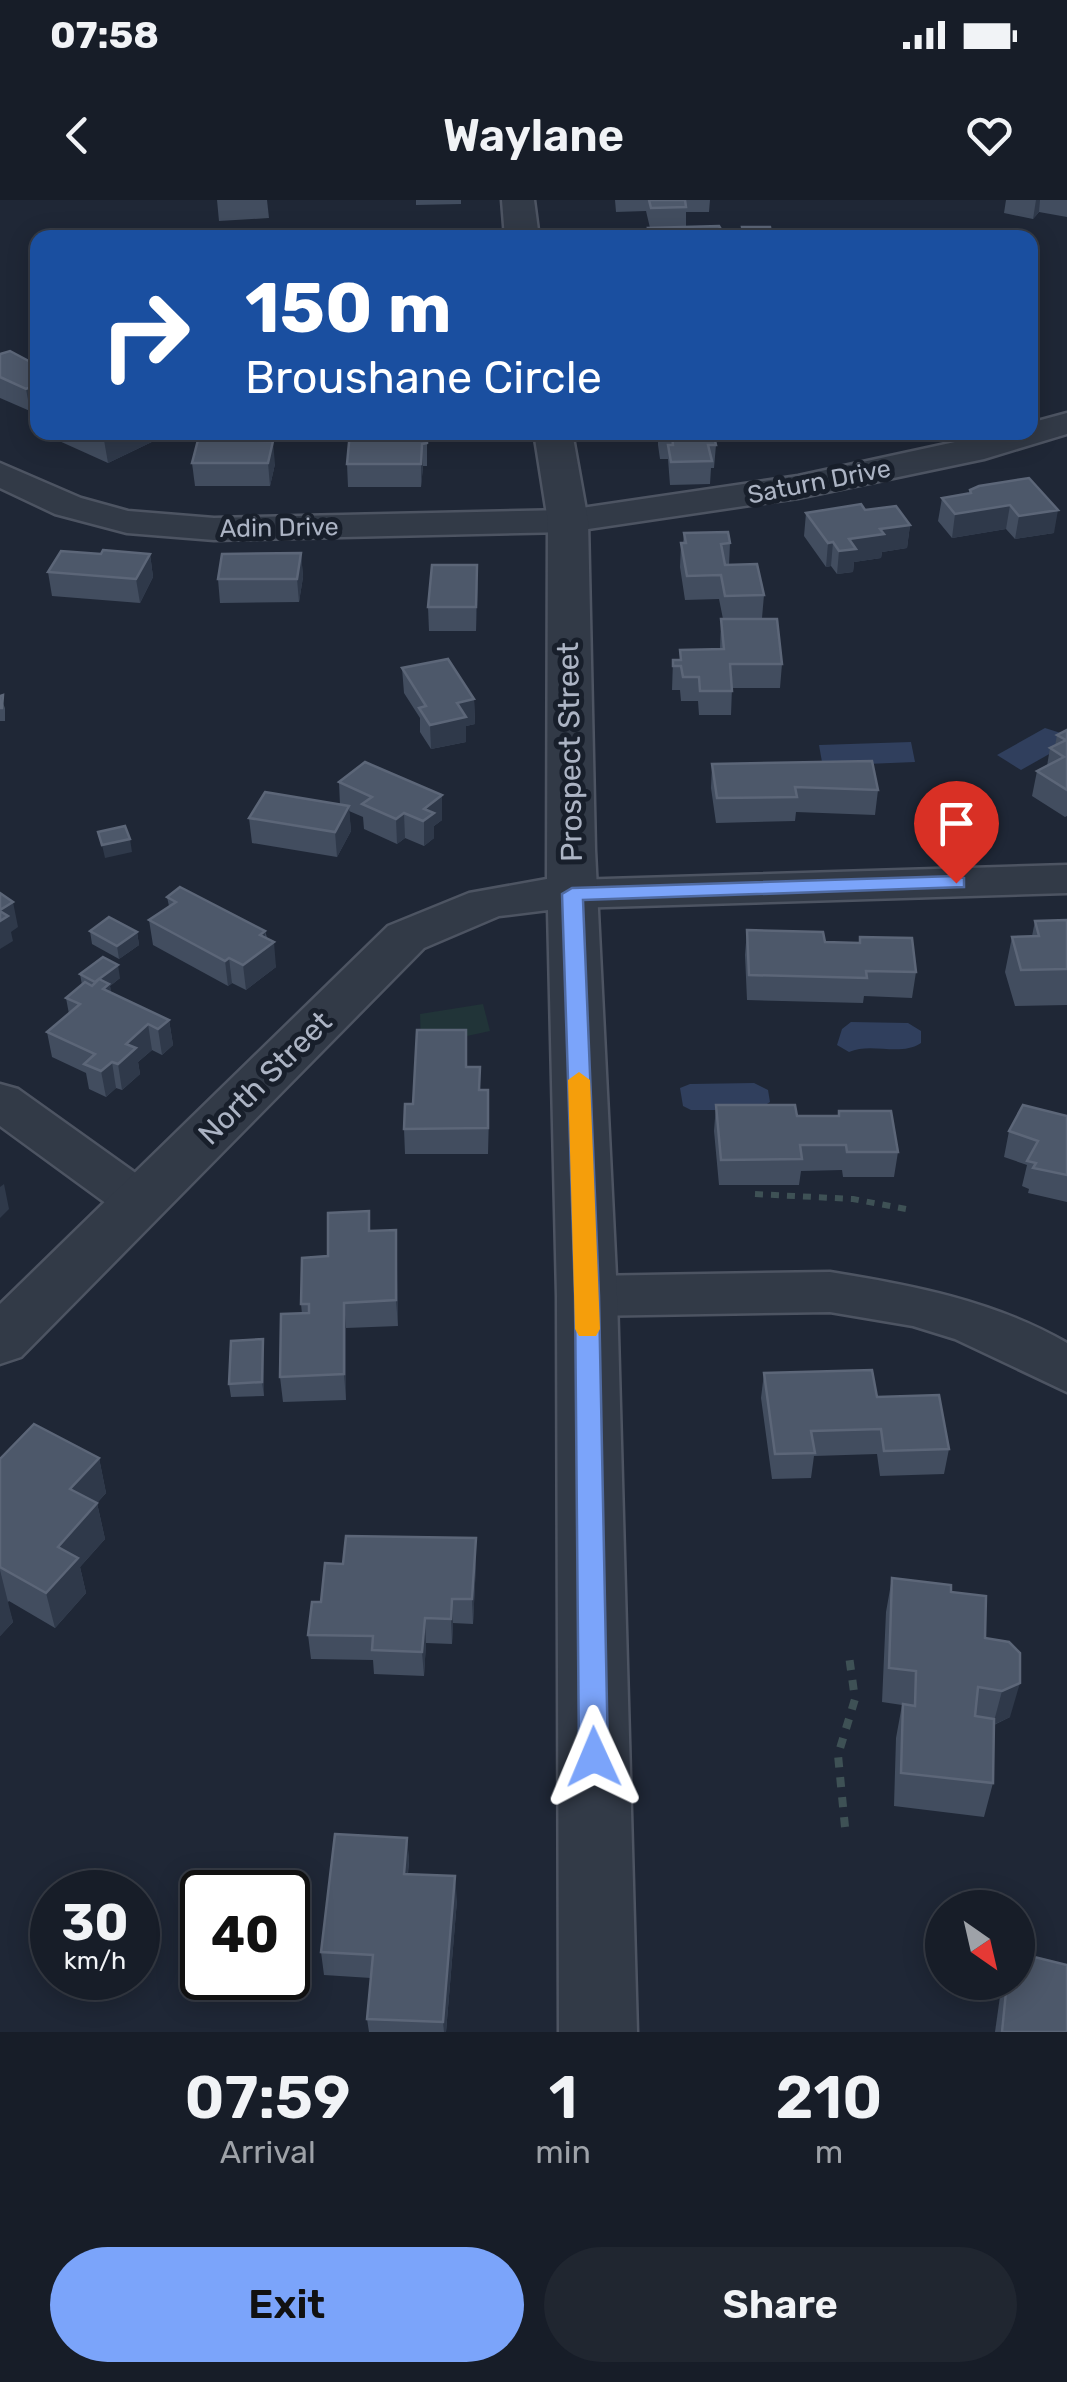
<!DOCTYPE html>
<html lang="en">
<head>
<meta charset="utf-8">
<style>
	body { margin:0; font-family:Rubik,sans-serif; background:#202630; color:#f1f3f6; height:100vh; display:flex; flex-direction:column; font-size:38px; white-space:nowrap }
	* { box-sizing:border-box; margin:0 }
	p { font-size:32px; color:#9ea2a8 }
	.icon { flex:none; width:55px; height:55px; fill:none; stroke:currentColor; stroke-width:2; stroke-linecap:round; stroke-linejoin:round }
	.map { position:relative; height:1832px; overflow:hidden }
	.drawer { display:flex; flex-direction:column; background:#171d28; flex:1 }
	.drawer>* { flex:none }
	.top-card { position:absolute; left:30px; top:30px; width:1008px; height:210px; border-radius:20px; box-shadow:0 5px 25px #0003,0 0 0 2px #363b45; background:#1a4fa0; color:#fff; overflow:hidden }
	.needle { width:65px; rotate:146deg }
	.buttons { position:absolute; left:925px; top:1690px; display:grid; gap:20px }
	.buttons a { display:grid; place-items:center; width:110px; height:110px; border-radius:50%; background:#171d28; box-shadow:0 5px 25px #0003,0 0 0 2px #363b45; font-size:50px }
	.speed { position:absolute; left:30px; top:1670px; display:flex; gap:20px; font-size:50px; font-weight:700; text-align:center }
	.speed>* { display:grid; place-content:center; width:130px; height:130px; border-radius:50%; background:#171d28; box-shadow:0 5px 25px #0003,0 0 0 2px #363b45; line-height:1 }
	.speed small { font-size:25px; font-weight:400 }
	.speed .limit { border:5px solid #111; border-radius:15px; background:#fff; color:#111 }
	.pin { position:absolute; display:grid; place-items:center; width:85px; height:85px; color:#fff; margin:-102px -42px; border-radius:50% 50% 50% 0; rotate:-45deg; box-shadow:0 0 10px #0007 }
	.pin .icon { rotate:45deg }
	.me { position:absolute; width:110px; margin:-55px; rotate:359deg; stroke-linejoin:round; filter:drop-shadow(0 0 8px #0008) }
	.turn { display:flex; align-items:center; gap:35px; height:210px; padding:0 50px; font-size:45px }
	.turn .icon { width:130px; height:130px; stroke-width:2.5 }
	.turn b { display:block; font-size:70px; line-height:85px }
	.eta { display:flex; justify-content:space-evenly; align-items:center; height:170px; text-align:center }
	.eta b { font-size:60px; font-weight:600; line-height:70px }
	.button { display:flex; gap:20px; margin-top:auto; padding:20px 50px }
	.button a { flex:1; height:115px; border-radius:60px; background:#7ba4fa; color:#111; font-size:40px; font-weight:600; line-height:115px; text-align:center }
	.button a+a { background:#202630; color:#f1f3f6 }
	.status { display:flex; justify-content:space-between; align-items:center; height:70px; padding:0 50px; background:#171d28; direction:ltr }
	.status svg { height:28px; fill:currentColor }
	header { display:flex; justify-content:space-between; align-items:center; height:130px; padding:0 50px; background:#171d28; font-size:45px; font-weight:600 }
	.map>svg:first-child { display:block }
	.green { fill:#213438 }
	.water { fill:#303f5d }
	.lines { fill:none; stroke-linecap:round; stroke-linejoin:round }
	.minor-casing { stroke:#4d5462; stroke-width:5 }
	.tertiary-casing { stroke:#4d5462; stroke-width:5 }
	.path-far1 { stroke:#3e5155; stroke-width:6; stroke-dasharray:8 8; stroke-linecap:butt }
	.path { stroke:#3e5155; stroke-width:8; stroke-dasharray:10 10; stroke-linecap:butt }
	.minor { fill:#323a47; fill-rule:evenodd }
	.tertiary { fill:#323a47; fill-rule:evenodd }
	.wall { fill:#424d5f }
	.shaded-wall { fill:#2f394a }
	.building { fill:#4d586a; stroke:#5c6678; stroke-width:2.5 }
	.route { fill:#7ba4fa; stroke:#506ba2; stroke-width:2.5 }
	.slow { fill:#f59e0b }
	.labels { text-anchor:middle; stroke-width:10; stroke-linejoin:round; paint-order:stroke }
	.far-street-label { font-size:25px; fill:#acb4c4; stroke:#181f2b }
	.street-label { font-size:30px; fill:#acb4c4; stroke:#181f2b }
</style>
</head>
<body>
<div class="status"><b>07:58</b><svg viewBox="0 0 49 12"><path d="M0 12V9h3v3zM5 12V6h3v6zM10 12V3h3v9zM15 12V0h3v12zM26 1h20v11H26zM47 4h2v5h-2z"/></svg></div>
<header><svg class="icon" aria-label="back" viewBox="0 0 24 24"><path d="M15 5l-7 7 7 7"/></svg>Waylane<svg class="icon" aria-label="heart" viewBox="0 0 24 24"><path d="M12 20l-8-8c-3-5 5-10 8-4 3-6 11-1 8 4z"/></svg></header>
<div class="map">
<svg width="1067" height="1832" viewBox="0 0 1067 1832">
	<rect width="100%" height="100%" fill="#1f2736"/>
	<!-- green -->
	<polygon class="green" points="483,804 490,831 421,846 420,814"/>
	<!-- water -->
	<g class="water">
		<polygon points="1045,528 1067,535 1067,544 1021,570 997,555"/>
		<polygon points="911,542 915,562 842,565 822,562 819,545"/>
		<path d="M851,822L908,823L921,831V843C900,857 872,842 849,852L837,845L842,829Z"/>
		<polygon points="754,883 768,890 770,902 758,910 691,910 683,906 680,888 690,884"/>
	</g>
	<g class="lines">
		<defs>
			<g id="minor">
				<polygon points="1067,213 1067,234 984,259 798,298 568,332 214,340 127,333 55,314 0,288 0,263 81,298 128,311 214,318 568,310 798,276 1001,232 1030,232 1030,223"/>
				<polygon points="1067,665 1067,693 573,708 557,704 550,694 557,684 573,680"/>
				<polygon points="0,884 18,889 158,989 166,1002 158,1015 140,1021 122,1015 0,926"/>
				<path d="M830,1072C911,1085 995,1101 1067,1143V1192L955,1139L913,1126L830,1112L587,1116L568,1110L560,1096L568,1082L587,1076Z"/>
			</g>
			<g id="tertiary">
				<polygon points="502,0 534,0 539,38 505,38"/>
				<polygon points="534,232 572,232 588,321 595,650 617,1096 637,1832 559,1832 557,1096 548,710 499,716 424,748 21,1157 0,1164 0,1104 388,726 469,693 547,679 548,321"/>
			</g>
		</defs>
		<!-- minor casing -->
		<use href="#minor" class="minor-casing"/>
		<!-- tertiary casing -->
		<use href="#tertiary" class="tertiary-casing"/>
		<!-- path-far1 -->
		<polyline class="path-far1" points="755,994 853,999 911,1010"/>
		<!-- path -->
		<polyline class="path" points="845,1627 838,1555 855,1499 849,1456"/>
		<!-- minor -->
		<use href="#minor" class="minor"/>
		<!-- tertiary -->
		<use href="#tertiary" class="tertiary"/>
	</g>
	<!-- wall -->
	<g class="wall">
		<polygon points="217,0 267,0 269,18 219,21"/>
		<polygon points="416,0 461,0 461,4 416,5"/>
		<polygon points="615,0 710,0 709,12 686,12 686,27 726,38 648,38 648,28 650,28 646,11 616,12"/>
		<polygon points="1006,0 1067,0 1067,17 1039,12 1033,19 1004,13"/>
		<polygon points="0,154 38,166 30,211 0,198"/>
		<polygon points="56,232 160,232 160,238 108,263 57,240"/>
		<polygon points="449,232 487,232 484,238"/>
		<polygon points="658,232 713,232 716,245 714,268 711,268 710,284 670,285 668,259 660,259 658,245"/>
		<polygon points="389,236 427,236 427,266 423,266 421,287 348,287 347,264"/>
		<polygon points="192,263 275,264 270,286 195,286"/>
		<polygon points="979,286 1054,333 1015,339 1006,329 952,338 938,321 942,298 969,293 970,290"/>
		<polygon points="865,310 910,325 907,348 882,352 881,358 854,362 853,372 837,374 831,366 826,367 804,336 806,313"/>
		<polygon points="684,333 730,343 729,365 764,395 762,418 782,464 780,488 732,488 731,515 699,515 698,501 681,501 680,490 672,490 673,460 680,460 680,450 720,449 721,419 723,419 719,399 685,400 680,367 681,343 683,343"/>
		<polygon points="301,353 303,377 299,402 220,403 218,379"/>
		<polygon points="101,354 150,354 153,377 140,403 52,396 48,372"/>
		<polygon points="477,365 476,431 429,431 428,407"/>
		<polygon points="402,468 474,499 475,524 466,526 466,542 431,549 420,532 420,518 404,493"/>
		<polygon points="0,496 5,508 5,521 0,521"/>
		<polygon points="1067,530 1067,616 1065,617 1032,596 1037,571 1047,566 1050,548 1055,546 1057,535"/>
		<polygon points="712,564 878,590 875,615 796,612 795,621 716,623 711,588"/>
		<polygon points="339,582 442,595 442,620 434,626 434,638 424,646 405,638 397,644 364,629 363,617 349,611 351,631 337,657 252,643 249,618 340,605"/>
		<polygon points="167,697 265,731 276,767 246,790 232,783 228,786 153,745 149,720 169,706"/>
		<polygon points="1067,720 1067,805 1015,806 1005,772 1012,737 1032,736 1035,721"/>
		<polygon points="747,730 825,742 859,743 860,737 916,772 912,798 864,796 863,803 747,800 745,755"/>
		<polygon points="90,731 137,732 139,745 119,759 92,744"/>
		<polygon points="80,774 120,778 110,786 111,793 169,820 173,845 162,855 152,850 138,862 140,874 122,890 116,888 106,897 89,889 86,873 52,857 47,832 69,814 66,798 82,785"/>
		<polygon points="467,867 480,867 480,890 489,915 488,954 405,954 404,929 413,904"/>
		<polygon points="716,905 797,916 838,916 839,911 898,952 894,977 843,977 842,970 801,971 799,985 719,985 714,931"/>
		<polygon points="1067,916 1067,1002 1028,993 1029,989 1022,986 1027,965 1004,957 1009,931"/>
		<polygon points="369,1011 370,1031 396,1030 398,1126 346,1128 346,1200 283,1202 280,1177 302,1114 301,1104 328,1056"/>
		<polygon points="264,1153 264,1196 231,1197 229,1184"/>
		<polygon points="764,1173 877,1197 949,1249 944,1274 880,1276 877,1254 814,1256 811,1278 772,1279 761,1198"/>
		<polygon points="99,1258 106,1293 97,1303 105,1339 80,1367 86,1393 55,1428 9,1401 7,1403 13,1422 0,1436 0,1259"/>
		<polygon points="476,1363 473,1424 453,1423 452,1444 426,1443 424,1476 374,1474 373,1460 311,1459 308,1435 321,1402"/>
		<polygon points="892,1378 951,1392 985,1438 1010,1517 994,1525 993,1583 984,1617 894,1606 896,1538 902,1505 882,1502 886,1412"/>
		<polygon points="407,1638 409,1661 408,1674 457,1700 446,1832 369,1832 367,1819 371,1778 324,1775 321,1752"/>
		<polygon points="1002,1782 1018,1782 1067,1832 995,1832"/>
	</g>
	<!-- shaded-wall -->
	<g class="shaded-wall">
		<polygon points="1036,0 1040,0 1039,12 1033,19"/>
		<polygon points="38,184 38,208 30,211 26,189"/>
		<polygon points="121,232 160,232 160,238 108,263 104,240"/>
		<polygon points="273,241 275,264 270,286 268,263"/>
		<polygon points="422,244 423,266 421,287 421,264"/>
		<polygon points="1010,305 1006,329 952,338 955,314"/>
		<polygon points="1058,310 1054,333 1015,339 1019,316"/>
		<polygon points="910,325 907,348 882,352 881,358 854,362 853,372 837,374 839,351 849,339 880,329"/>
		<polygon points="833,342 831,366 826,367 828,343"/>
		<polygon points="301,353 303,377 299,402 297,379"/>
		<polygon points="150,354 153,377 140,403 136,379"/>
		<polygon points="477,365 478,389 476,431 476,407"/>
		<polygon points="474,499 475,524 466,526 466,542 431,549 430,525 457,503"/>
		<polygon points="442,595 442,620 434,626 434,638 424,646 424,609"/>
		<polygon points="349,606 351,631 337,657 335,632"/>
		<polygon points="404,613 405,638 397,644 396,619"/>
		<polygon points="130,639 132,652 105,658 102,645"/>
		<polygon points="13,702 18,727 11,732 13,741 0,749 0,710"/>
		<polygon points="265,731 266,747 274,742 276,767 246,790 243,765 260,735"/>
		<polygon points="137,732 139,745 119,759 117,746"/>
		<polygon points="229,758 232,783 228,786 225,761"/>
		<polygon points="118,765 120,778 110,786 114,810 95,782"/>
		<polygon points="169,820 173,845 162,855 158,829"/>
		<polygon points="148,824 152,850 138,862 140,874 122,890 118,864 126,844"/>
		<polygon points="112,862 116,888 106,897 101,871"/>
		<polygon points="4,984 9,1009 0,1018 0,987"/>
		<polygon points="396,1030 397,1056 398,1126 396,1100"/>
		<polygon points="344,1103 346,1128 346,1200 344,1174"/>
		<polygon points="263,1139 264,1153 264,1196 262,1182"/>
		<polygon points="99,1258 106,1293 78,1324 70,1289"/>
		<polygon points="97,1303 105,1339 80,1367 86,1393 55,1428 46,1393 58,1347"/>
		<polygon points="476,1338 476,1363 473,1424 472,1399"/>
		<polygon points="0,1370 13,1422 0,1436"/>
		<polygon points="452,1399 453,1423 452,1444 451,1419"/>
		<polygon points="425,1418 426,1443 424,1476 422,1452"/>
		<polygon points="1020,1483 1010,1517 993,1525 1002,1491"/>
		<polygon points="407,1638 409,1661 405,1697 404,1674"/>
		<polygon points="455,1676 457,1700 446,1832 444,1832 443,1822"/>
	</g>
	<!-- building -->
	<g class="building">
		<polygon points="649,0 685,0 686,7 651,8"/>
		<polygon points="719,26 726,38 651,38 648,28"/>
		<polygon points="742,27 770,27 772,38 744,38"/>
		<polygon points="10,151 38,166 38,184 26,189 0,177 0,154"/>
		<polygon points="87,232 121,232 104,240"/>
		<polygon points="350,232 387,232 386,236 427,236 427,243 422,244 421,264 347,264"/>
		<polygon points="661,232 713,232 716,245 708,245 712,261 671,262 668,245 673,245 672,236 661,236"/>
		<polygon points="198,240 273,241 268,263 192,263"/>
		<polygon points="1029,278 1058,310 1019,316 1010,305 955,314 942,298 971,293 970,290 979,286"/>
		<polygon points="861,304 865,310 896,306 910,325 880,329 884,334 849,339 856,349 839,351 833,342 828,343 806,313"/>
		<polygon points="728,332 730,343 721,344 725,365 757,364 764,395 725,396 721,375 687,376 681,343 686,343 684,333"/>
		<polygon points="103,350 150,354 136,379 48,372 61,351 101,354"/>
		<polygon points="301,353 297,379 218,379 222,354"/>
		<polygon points="432,365 477,365 476,407 428,407"/>
		<polygon points="721,419 777,419 782,464 730,464 732,491 700,491 699,477 683,477 681,466 673,466 673,460 681,460 680,450 724,449"/>
		<polygon points="448,459 474,499 457,503 466,517 430,525 419,508 426,506 402,468"/>
		<polygon points="3,495 2,508 0,508 0,496"/>
		<polygon points="1067,530 1067,590 1037,571 1064,557 1050,548 1066,540 1057,535"/>
		<polygon points="872,561 878,590 795,587 797,597 717,598 712,564"/>
		<polygon points="365,562 442,595 424,609 434,613 423,621 404,613 396,619 362,604 372,597 339,582"/>
		<polygon points="265,592 349,606 335,632 249,618"/>
		<polygon points="125,626 130,639 102,645 98,632"/>
		<polygon points="180,687 265,731 260,735 274,742 243,765 229,758 225,761 149,720 176,702 167,697"/>
		<polygon points="0,693 13,702 0,710"/>
		<polygon points="0,711 8,716 0,721"/>
		<polygon points="109,717 137,732 117,746 90,731"/>
		<polygon points="1067,720 1067,769 1021,770 1012,737 1039,736 1035,721"/>
		<polygon points="747,730 823,732 825,742 860,743 860,737 912,738 916,772 866,771 867,778 749,775"/>
		<polygon points="103,757 118,765 95,782 80,774"/>
		<polygon points="99,779 109,784 103,789 169,820 158,829 148,824 126,844 136,848 118,864 112,862 101,871 84,864 95,854 47,832 80,804 66,798 85,782 92,786"/>
		<polygon points="417,830 466,830 466,867 480,867 479,890 488,890 488,928 404,929 405,904 413,904"/>
		<polygon points="716,905 795,905 797,916 839,916 839,911 891,911 898,952 847,952 846,945 800,945 802,959 721,960"/>
		<polygon points="1023,905 1067,916 1067,975 1033,968 1036,963 1027,961 1038,941 1009,931"/>
		<polygon points="369,1011 369,1031 396,1030 396,1100 344,1103 344,1174 280,1177 281,1114 309,1113 309,1104 301,1104 302,1058 328,1056 328,1013"/>
		<polygon points="263,1139 262,1182 229,1184 231,1141"/>
		<polygon points="872,1170 877,1197 939,1195 949,1249 884,1251 881,1229 811,1231 815,1253 775,1254 764,1173"/>
		<polygon points="34,1224 99,1258 70,1289 97,1303 58,1347 78,1358 46,1393 0,1367 0,1259"/>
		<polygon points="346,1336 476,1338 472,1399 452,1399 451,1419 425,1418 422,1452 372,1450 373,1436 308,1435 312,1402 321,1402 325,1363 343,1364"/>
		<polygon points="892,1378 951,1385 951,1392 986,1396 985,1438 1009,1442 1020,1453 1020,1483 1002,1491 978,1487 975,1516 994,1519 993,1583 901,1573 903,1504 915,1506 916,1471 889,1468"/>
		<polygon points="335,1634 407,1638 404,1674 455,1676 443,1822 367,1819 373,1755 321,1752"/>
		<polygon points="1018,1753 1067,1765 1067,1832 1002,1832 1007,1782 1018,1782"/>
	</g>
	<!-- route -->
	<polygon class="route" points="956,676 964,678 964,687 583,700 599,1096 608,1557 604,1566 594,1570 583,1566 579,1557 575,1096 562,694 572,688"/>
	<!-- slow -->
	<polygon class="slow" points="579,872 590,880 600,1129 596,1136 579,1136 575,1129 568,880"/>
	<g class="labels">
		<!-- far-street labels -->
		<g class="far-street-label">
			<text transform="translate(819 281) rotate(-11)" y="9">Saturn Drive</text>
			<text transform="translate(279 327) rotate(-1)" y="9">Adin Drive</text>
		</g>
		<!-- street labels -->
		<g class="street-label">
			<text transform="translate(570 552) rotate(-91)" y="10">Prospect Street</text>
			<text transform="translate(265 878) rotate(-45)" y="10">North Street</text>
		</g>
	</g>
</svg>
<div class="buttons">
<a><svg class="needle" viewBox="-14 -14 28 28"><path d="M0-13l5 13h-10z" fill="#e53935"/><path d="M0 13l5-13h-10z" fill="#9ea2a8"/></svg></a>
</div>
<div class="speed"><div>30<small>km/h</small></div><div class="limit">40</div></div>
<div class="pin" style="left:956px;top:683px;background:#d93025"><svg class="icon" aria-label="arrive" viewBox="0 0 24 24"><path d="M6 21V4h12l-3 4 3 4H6"/></svg></div>
<svg class="me" style="left:594px;top:1557px" viewBox="-20 -20 40 40"><path d="M0-17L14 15 0 8-14 15z" fill="#7ba4fa" stroke="#fff" stroke-width="4"/></svg>
<div class="top-card">
<div class="turn"><svg class="icon" aria-label="right" viewBox="0 0 24 24"><path d="M7 20v-9h11M14 6l5 5-5 5"/></svg><div><b>150 m</b>Broushane Circle</div></div>
</div>
</div>
<section class="drawer">
<div class="eta">
<div><b>07:59</b><p>Arrival</p></div>
<div><b>1</b><p>min</p></div>
<div><b>210</b><p>m</p></div>
</div>
<div class="button"><a>Exit</a><a>Share</a></div>
</section>
</body>
</html>
